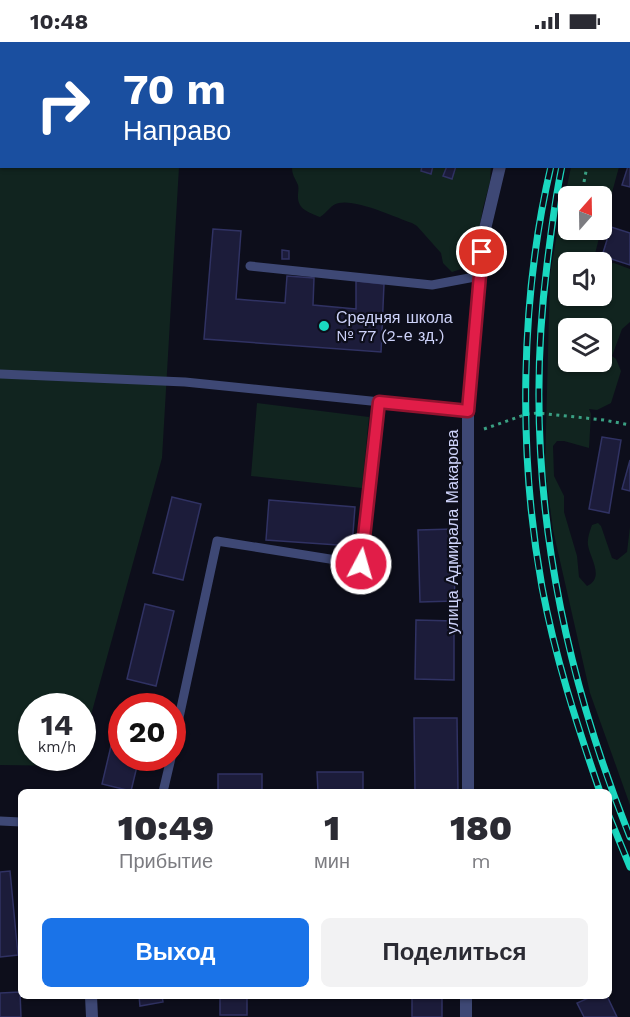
<!DOCTYPE html>
<html lang="ru">
<head>
<meta charset="utf-8">
<style>
	body { margin:0; font-family:"Work Sans",sans-serif; background:#f2f2f3; color:#2b2b33; height:100vh; display:flex; flex-direction:column; font-size:22px; white-space:nowrap }
	* { box-sizing:border-box; margin:0 }
	p { font-size:20px; color:#7c7c81 }
	.icon { flex:none; width:33px; height:33px; fill:none; stroke:currentColor; stroke-width:2; stroke-linecap:round; stroke-linejoin:round }
	.map { position:relative; flex:1; overflow:hidden }
	.details { position:absolute; left:18px; top:747px; width:594px; height:210px; display:flex; flex-direction:column; background:#fff; border-radius:9px; box-shadow:0 2px 4px #0004 }
	.details>* { flex:none }
	.guide { position:absolute; left:0px; top:0px; width:630px; height:126px; box-shadow:0 2px 4px #0004; background:#1a4fa0; color:#fff; overflow:hidden }
	.needle { width:39px; rotate:20deg }
	.tools { position:absolute; left:558px; top:144px; display:grid; gap:12px }
	.tools a { display:grid; place-items:center; width:54px; height:54px; border-radius:9px; background:#fff; box-shadow:0 2px 4px #0004; font-size:30px }
	.speed { position:absolute; left:18px; top:651px; display:flex; gap:12px; font-size:30px; font-weight:700; text-align:center }
	.speed>* { display:grid; place-content:center; width:78px; height:78px; border-radius:50%; background:#fff; box-shadow:0 2px 4px #0004; line-height:1 }
	.speed small { font-size:15px; font-weight:400 }
	.speed .limit { border:9px solid #d22; background:#fff; color:#111 }
	.pin { position:absolute; display:grid; place-items:center; width:51px; height:51px; color:#fff; margin:-26px; border:3px solid #fff; border-radius:50%; box-shadow:0 2px 6px #0007 }
	.me { position:absolute; width:66px; margin:-33px; rotate:6deg; stroke-linejoin:round; filter:drop-shadow(0 0 4px #0008) }
	.turn { display:flex; align-items:center; gap:21px; height:126px; padding:0 24px; font-size:27px }
	.turn .icon { width:78px; height:78px; stroke-width:2.5 }
	.turn b { display:block; font-size:42px; line-height:51px }
	.eta { display:flex; justify-content:space-evenly; align-items:center; height:102px; text-align:center }
	.eta b { font-size:36px; font-weight:800; line-height:42px }
	.action { display:flex; gap:12px; margin-top:auto; padding:12px 24px }
	.action a { flex:1; height:69px; border-radius:9px; background:#1a73e8; color:#fff; font-size:24px; font-weight:800; line-height:69px; text-align:center }
	.action a+a { background:#f2f2f3; color:#2b2b33 }
	.status { display:flex; justify-content:space-between; align-items:center; height:42px; padding:0 30px; background:#fff; direction:ltr }
	.status svg { height:16px; fill:currentColor }
	.map>svg:first-child { display:block }
	.green { fill:#11241f; fill-rule:evenodd }
	.building { fill:#1c1c3a; stroke:#303263; stroke-width:1.5 }
	.lines { fill:none; stroke-linecap:round; stroke-linejoin:round }
	.path { stroke:#3aa083; stroke-width:3; stroke-dasharray:3 4.5; stroke-linecap:butt }
	.service { stroke:#3e4875; stroke-width:9 }
	.minor { stroke:#3e4875; stroke-width:12 }
	.tertiary { stroke:#3e4875; stroke-width:12 }
	.rail-casing { stroke:#1ad8c0; stroke-width:7 }
	.rail { stroke:#0d0e1b; stroke-width:4.5; stroke-dasharray:14; stroke-linecap:butt }
	.route-casing { stroke:#92132f; stroke-width:15 }
	.route { stroke:#e11d48; stroke-width:10 }
	.poi-dot { fill:#1ad8c0; stroke:#0d0e1b; stroke-width:2 }
	.labels { text-anchor:middle; stroke-width:4.5; stroke-linejoin:round; paint-order:stroke }
	.poi-label { font-size:16px; fill:#cdd2f9; stroke:#0d0e1b; text-anchor:start }
	.street-label { font-size:16px; fill:#cdd2f9; stroke:#0d0e1b }
</style>
</head>
<body>
<div class="status"><b>10:48</b><svg viewBox="0 0 49 12"><path d="M0 12V9h3v3zM5 12V6h3v6zM10 12V3h3v9zM15 12V0h3v12zM26 1h20v11H26zM47 4h2v5h-2z"/></svg></div>
<div class="map">
<svg width="630" height="975" viewBox="0 0 630 975">
	<rect width="100%" height="100%" fill="#0d0e1b"/>
	<!-- green -->
	<g class="green">
		<polygon points="0,0 186,0 2,2 2,124 179,125 162,416 83,702 82,664 32,664 32,716 79,716 76,724 0,723"/>
		<path d="M491,124L490,140L483,166L478,194L471,201L468,217L461,227L452,230L443,221L441,211L417,184L412,181C395,175 356,157 339,161C331,162 327,171 320,175C308,170 297,167 298,153C298,149 299,147 298,143C295,136 292,133 292,125Z"/>
		<path d="M571,125H619L602,187V154H568V188H601L593,220H595H568V254H602V222L614,221L630,227V280L622,287L612,314L616,317L621,329L611,361L597,368L589,367L591,372L589,406L564,399H557L553,404L554,434L564,454V470L577,514L579,535L587,544C605,536 590,516 588,503C587,496 590,489 592,483L598,481L601,484L612,516L617,518L627,510L630,485V763L590,651L553,488L545,426L550,233L557,192ZM568,286H602V320H568Z"/>
		<polygon points="257,361 369,375 362,446 251,434"/>
	</g>
	<!-- building -->
	<g class="building">
		<polygon points="408,0 450,0 450,2"/>
		<polygon points="630,118 630,145 622,143"/>
		<polygon points="422,124 433,124 431,132 421,129"/>
		<polygon points="447,124 456,124 452,137 443,134"/>
		<polygon points="611,185 630,191 630,223 602,214"/>
		<polygon points="213,187 241,189 236,257 285,261 287,234 314,236 313,263 356,267 356,239 384,242 381,310 204,297"/>
		<polygon points="282,208 289,209 289,217 282,217"/>
		<polygon points="602,395 621,398 609,471 589,467"/>
		<polygon points="630,418 630,449 622,447"/>
		<polygon points="172,455 201,462 183,538 153,531"/>
		<polygon points="269,458 355,465 352,504 266,498"/>
		<polygon points="453,487 455,559 420,560 418,488"/>
		<polygon points="342,529 361,530 360,544 341,542"/>
		<polygon points="145,562 174,569 156,644 127,637"/>
		<polygon points="416,578 454,579 454,638 415,637"/>
		<polygon points="120,666 122,716 139,716 131,749 102,742"/>
		<polygon points="414,676 457,676 458,750 415,750"/>
		<polygon points="317,730 363,730 363,750 318,750"/>
		<rect x="218" y="732" width="44" height="18"/>
		<polygon points="10,829 18,913 0,915 0,830"/>
		<polygon points="20,950 21,975 0,975 0,951"/>
		<polygon points="139,954 162,954 163,960 140,964"/>
		<rect x="220" y="954" width="27" height="19"/>
		<rect x="412" y="954" width="30" height="21"/>
		<polygon points="593,954 607,954 617,975 584,975 577,961"/>
	</g>
	<g class="lines">
		<!-- path -->
		<g class="path">
			<polyline points="618,2 618,0"/>
			<polyline points="584,140 587,124"/>
			<polyline points="484,387 527,372 538,371 604,378 630,383"/>
		</g>
		<!-- service -->
		<g class="service">
			<polyline points="250,224 432,243 480,234"/>
			<polyline points="0,332 185,340 468,369"/>
			<polyline points="172,708 217,499 361,522 379,360"/>
			<polyline points="163,750 171,716"/>
			<polyline points="0,779 21,780"/>
		</g>
		<!-- minor -->
		<polyline class="minor" points="91,954 92,975"/>
		<!-- tertiary -->
		<g class="tertiary">
			<polyline points="529,2 530,0"/>
			<polyline points="468,750 468,369 485,187 500,124"/>
			<polyline points="466,975 466,954"/>
		</g>
		<defs>
			<g id="rail">
				<polyline points="584,2 585,0"/>
				<polyline points="595,2 596,0"/>
				<path d="M551,124C520,256 518,412 542,545C555,615 577,683 600,750"/>
				<path d="M562,124C555,157 551,190 547,223C522,422 556,610 630,795"/>
				<polyline points="609,774 630,825"/>
			</g>
		</defs>
		<!-- rail casing -->
		<use href="#rail" class="rail-casing"/>
		<!-- rail -->
		<use href="#rail" class="rail"/>
	</g>
	<g class="lines">
		<defs>
			<polyline id="route" points="361,522 379,360 468,369 482,210"/>
		</defs>
		<!-- route casing -->
		<use href="#route" class="route-casing"/>
		<!-- route -->
		<use href="#route" class="route"/>
	</g>
	<!-- markers -->
	<circle class="poi-dot" cx="324" cy="284" r="6"/>
	<g class="labels">
		<!-- poi labels -->
		<g class="poi-label">
			<text x="336" y="281">Средняя школа<tspan x="336" dy="18">№ 77 (2-е зд.)</tspan></text>
		</g>
		<!-- street labels -->
		<g class="street-label">
			<text transform="translate(452 490) rotate(-90)" y="6">улица Адмирала Макарова</text>
		</g>
	</g>
</svg>
<div class="tools">
<a><svg class="needle" viewBox="-14 -14 28 28"><path d="M0-13l5 13h-10z" fill="#e53935"/><path d="M0 13l5-13h-10z" fill="#7c7c81"/></svg></a>
<a><svg class="icon" aria-label="sound" viewBox="0 0 24 24"><path d="M4 9h4l5-4v14l-5-4H4zM17 9q2 3 0 6"/></svg></a>
<a><svg class="icon" aria-label="layers" viewBox="0 0 24 24"><path d="M12 4l9 5-9 5-9-5zM3 14l9 5 9-5"/></svg></a>
</div>
<div class="speed"><div>14<small>km/h</small></div><div class="limit">20</div></div>
<div class="pin" style="left:482px;top:210px;background:#d93025"><svg class="icon" aria-label="arrive" viewBox="0 0 24 24"><path d="M6 21V4h12l-3 4 3 4H6"/></svg></div>
<svg class="me" style="left:361px;top:522px" viewBox="-20 -20 40 40"><circle r="17" fill="#e11d48" stroke="#fff" stroke-width="3"/><path d="M0-11L8 9 0 5-8 9z" fill="#fff"/></svg>
<div class="guide">
<div class="turn"><svg class="icon" aria-label="right" viewBox="0 0 24 24"><path d="M7 20v-9h11M14 6l5 5-5 5"/></svg><div><b>70 m</b>Направо</div></div>
</div>
<section class="details">
<div class="eta">
<div><b>10:49</b><p>Прибытие</p></div>
<div><b>1</b><p>мин</p></div>
<div><b>180</b><p>m</p></div>
</div>
<div class="action"><a>Выход</a><a>Поделиться</a></div>
</section>
</div>
</body>
</html>
